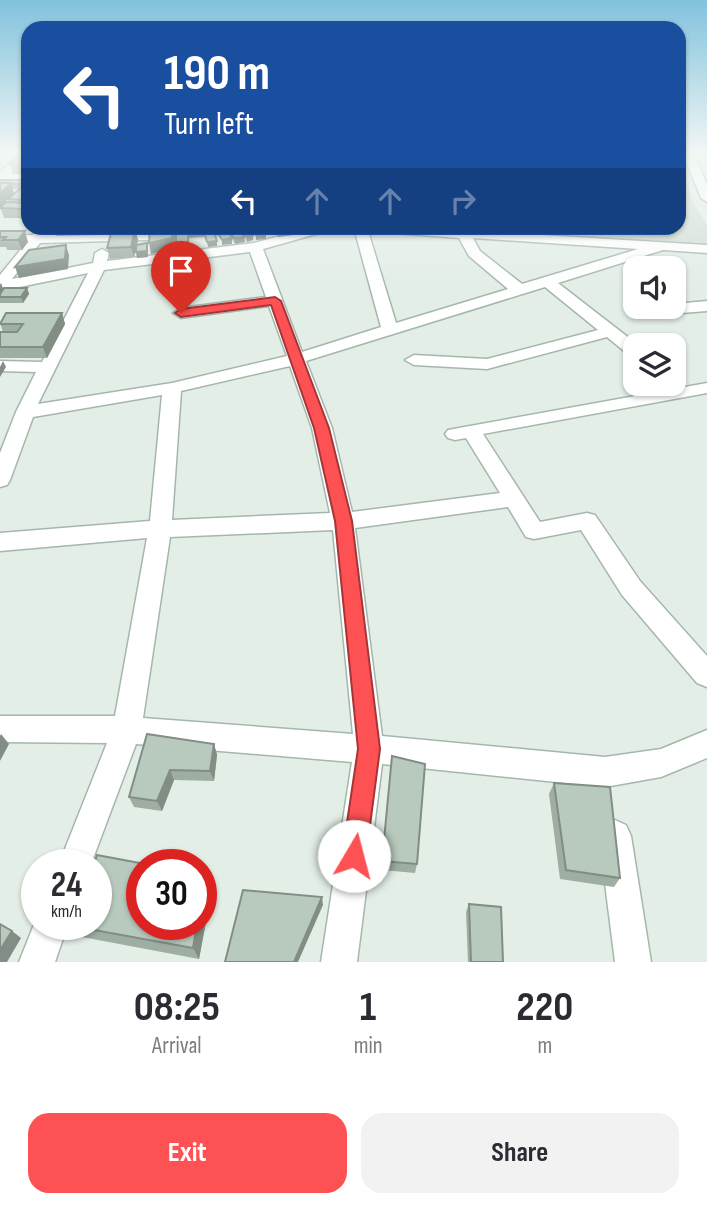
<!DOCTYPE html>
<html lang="en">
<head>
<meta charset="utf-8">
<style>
	body { margin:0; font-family:"Sofia Sans Condensed",sans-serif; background:#f2f2f3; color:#2b2b33; height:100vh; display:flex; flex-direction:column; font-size:26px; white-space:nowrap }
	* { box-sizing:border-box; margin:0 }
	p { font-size:23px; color:#7c7c81 }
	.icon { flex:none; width:38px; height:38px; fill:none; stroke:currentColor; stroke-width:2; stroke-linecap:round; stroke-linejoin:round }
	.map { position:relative; height:962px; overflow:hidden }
	.drawer { display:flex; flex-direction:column; background:#fff; flex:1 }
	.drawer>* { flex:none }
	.banner { position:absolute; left:21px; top:21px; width:665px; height:214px; border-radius:21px; box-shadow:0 2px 5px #0004; background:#1a4fa0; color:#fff; overflow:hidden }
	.controls { position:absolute; left:623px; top:256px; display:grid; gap:14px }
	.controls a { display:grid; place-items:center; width:63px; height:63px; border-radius:14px; background:#fff; box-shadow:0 2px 5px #0004; font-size:35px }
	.speed { position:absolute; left:21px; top:849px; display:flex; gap:14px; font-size:35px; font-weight:700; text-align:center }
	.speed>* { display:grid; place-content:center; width:91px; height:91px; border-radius:50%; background:#fff; box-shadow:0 2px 5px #0004; line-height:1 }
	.speed small { font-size:18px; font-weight:400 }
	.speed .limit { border:10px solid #d22; background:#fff; color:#111 }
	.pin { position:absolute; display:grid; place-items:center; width:60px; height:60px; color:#fff; margin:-72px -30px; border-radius:50% 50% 50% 0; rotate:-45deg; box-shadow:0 0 7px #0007 }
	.pin .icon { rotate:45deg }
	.me { position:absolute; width:77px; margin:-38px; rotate:8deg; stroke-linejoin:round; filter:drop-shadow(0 0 5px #0008) }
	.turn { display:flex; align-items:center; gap:24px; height:147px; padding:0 28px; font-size:32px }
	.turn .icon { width:91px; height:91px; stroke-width:2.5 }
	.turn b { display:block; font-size:49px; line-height:60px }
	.lanes { display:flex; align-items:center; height:66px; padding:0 28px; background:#0003; justify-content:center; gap:35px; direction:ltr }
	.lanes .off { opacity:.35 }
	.eta { display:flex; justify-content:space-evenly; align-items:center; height:119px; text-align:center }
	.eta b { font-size:42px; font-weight:700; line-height:49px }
	.action { display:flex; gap:14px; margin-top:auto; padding:14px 28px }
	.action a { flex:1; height:80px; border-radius:21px; background:#fe5153; color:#fff; font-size:28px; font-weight:700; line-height:80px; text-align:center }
	.action a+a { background:#f2f2f3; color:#2b2b33 }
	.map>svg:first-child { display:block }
	.built { fill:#d1ded5 }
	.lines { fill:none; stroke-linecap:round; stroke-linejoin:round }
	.street-casing { stroke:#a5b7ad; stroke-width:3 }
	.street { fill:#fff; fill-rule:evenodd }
	.wall { fill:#9eaea3; fill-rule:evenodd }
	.shaded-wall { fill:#818d85 }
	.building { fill:#b8cabe; stroke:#818d85; stroke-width:2 }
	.route { fill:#fe5153; stroke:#a53536; stroke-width:2 }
</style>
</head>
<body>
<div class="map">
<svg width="707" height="962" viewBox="0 0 707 962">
	<rect width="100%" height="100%" fill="#e3eee7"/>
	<!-- built -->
	<polygon class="built" points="679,161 694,204 707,225 707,244 421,228 679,228"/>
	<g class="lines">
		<defs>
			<g id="street">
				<polygon points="21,154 28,154 28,160 12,173 28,173 28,181 0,182 0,172"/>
				<polygon points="683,154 694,154 707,184 707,202 701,198"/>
				<path d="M42,228L47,229V235L209,228H264L257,232L148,240L40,243L12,279L93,263L95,253L102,249L109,253L107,261L254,243L309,228H328L327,231L263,249L302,352L381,327L354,228H427L707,245V253L663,250L558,283L638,345H635V356L629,355L607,337L487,369L414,365L405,360L414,355L487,359L598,330L545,287L306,361L332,428L352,512L500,493L466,438L455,440L448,438L445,434L448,430L707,383V393L483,434L540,522L587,513L595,515L640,581L707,656V687L697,683L622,595L581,530L534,539L526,537L508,507L355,528L382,736L605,757L661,749L707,730V758L661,777L605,787L382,764L357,962H321L352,762L136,744L91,864H59L107,743L0,742V716H115L147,538L0,551V533L150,521L162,395L33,417L10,480L7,485L0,487V453L16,412L36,372L0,371V361L42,362L88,273L0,291V275L26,243L0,244V236L32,235ZM368,231L459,238L469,256L508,289L396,323ZM473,238L638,249L522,284L480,251ZM250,252L266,297L181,308L173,313L181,318L269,306L287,356L172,383L38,404L104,270ZM290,366L312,428L330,513L172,520L181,391ZM333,530L353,734L143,718L170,537Z"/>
				<polygon points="707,301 707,311 669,314 661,309 663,306 674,306 674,304"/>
				<polygon points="615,820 626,825 631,836 651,962 615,962 599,836 604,825"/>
				<polygon points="37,917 37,924 68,924 55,962 19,962"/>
			</g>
		</defs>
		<!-- street casing -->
		<use href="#street" class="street-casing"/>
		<!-- street -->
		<use href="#street" class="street"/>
	</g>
	<!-- wall -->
	<g class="wall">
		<polygon points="28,154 28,174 13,174 10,164"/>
		<path d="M0,180L24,185L22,187L28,182V218H4L1,209ZM12,189H21L8,199L9,202L2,206L14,193Z"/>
		<polygon points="54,228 146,228 145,233 136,233 138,240 137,244 148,249 148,257 137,258 136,247 134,257 110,259 107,248 112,234 104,234 103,228 101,228 102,230 99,235 56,236"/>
		<polygon points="272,228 299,228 300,234 278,237"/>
		<polygon points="242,229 253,240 247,242 245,237 245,242 235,244 230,236 230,231 243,235"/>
		<polygon points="0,231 28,242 22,250 7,250 6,247 0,247"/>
		<polygon points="0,283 3,289 27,288 29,294 23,303 0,303"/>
		<polygon points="62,313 65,324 47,358 0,358 0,332 3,332 0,323"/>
		<polygon points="147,734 214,744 217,755 214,781 174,780 162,811 134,807 129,797"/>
		<polygon points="392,756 417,864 415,873 382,870"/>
		<polygon points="554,783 620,878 614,887 560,879 549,794"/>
		<polygon points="206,877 212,890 199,959 82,937 72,926"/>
		<polygon points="469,904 503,962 468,962 466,912"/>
	</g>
	<!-- shaded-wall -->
	<g class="shaded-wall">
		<polygon points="23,180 24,185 21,189 20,184"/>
		<polygon points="11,183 14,193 2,205 2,207 0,209 0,194"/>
		<polygon points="97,228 101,228 102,230 99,235"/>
		<polygon points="173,228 175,236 174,249 151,254 149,243"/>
		<polygon points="299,228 300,234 278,237 278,231"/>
		<polygon points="135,229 138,240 134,257 131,247"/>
		<polygon points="25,231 28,242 22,250 18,240"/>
		<polygon points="204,231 205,236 188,238 189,252 177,253 176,248 188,233"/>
		<polygon points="266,234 266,239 256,240 256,235"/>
		<polygon points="253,235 253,240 247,242 246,236"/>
		<polygon points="244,237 245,242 235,244 234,238"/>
		<polygon points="232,238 232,244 222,245 222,240"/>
		<polygon points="217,241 217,246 208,247 207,242"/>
		<polygon points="147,243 148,257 137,258 136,252"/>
		<polygon points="66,245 69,255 68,269 19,278 15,267"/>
		<polygon points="1,283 5,294 0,297 0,285"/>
		<polygon points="27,288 29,294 23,303 21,297"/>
		<polygon points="62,313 65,324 47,358 43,347"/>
		<polygon points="3,361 6,367 0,377 0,367"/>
		<polygon points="1,734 9,744 0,761 0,736"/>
		<polygon points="214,744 217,755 214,781 210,771"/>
		<polygon points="170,770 174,780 162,811 157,801"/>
		<polygon points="206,877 212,890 199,959 193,948 197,924 201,924 201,904"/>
		<polygon points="322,897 323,905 298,962 294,962"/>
		<polygon points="12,931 21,938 7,962 0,962 0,950"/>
	</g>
	<!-- building -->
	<g class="building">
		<polygon points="21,154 28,154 28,165 10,164"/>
		<polygon points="0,180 23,180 20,184 11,184 0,183"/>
		<polygon points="28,182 28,209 0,208 6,202 22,203 25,200 8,199"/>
		<polygon points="0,183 11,183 0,194"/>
		<polygon points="150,228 173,228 172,238 149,243"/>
		<polygon points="196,228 212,228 217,241 207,242 204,231 188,233 188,247 176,248 176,229"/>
		<polygon points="249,228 253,235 246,236 242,229"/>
		<polygon points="252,228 262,228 266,234 256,235"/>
		<polygon points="275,228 299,228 278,231"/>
		<polygon points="135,229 131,247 107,248 112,230"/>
		<polygon points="240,229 244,237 234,238 230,231"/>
		<polygon points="0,231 25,231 18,240 3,240 6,237 0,237"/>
		<polygon points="228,231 232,238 222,240 218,233"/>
		<polygon points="147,243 147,251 136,252 136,245"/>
		<polygon points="66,245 65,259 15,267 29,250"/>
		<polygon points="4,288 27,288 21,297 0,297 0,294"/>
		<polygon points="6,313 62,313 43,347 0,347 0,332 17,332 23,324 0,324"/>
		<polygon points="147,734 214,744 210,771 170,770 157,801 129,797"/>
		<polygon points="392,756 425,764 417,864 382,861"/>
		<polygon points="554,783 610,787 620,878 566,870"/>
		<polygon points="97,855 145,864 142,864 142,924 197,924 193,948 72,926 72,924 96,924 96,864 94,864"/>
		<polygon points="201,876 206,877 201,904"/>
		<polygon points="243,890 322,897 294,962 225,962"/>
		<polygon points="469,904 501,907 503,962 471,962"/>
		<polygon points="0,924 12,931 0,950"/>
	</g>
	<!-- sky -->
	<linearGradient id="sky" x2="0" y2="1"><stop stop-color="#81c2de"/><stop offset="0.53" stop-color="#f2f7f4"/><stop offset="1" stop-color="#f2f7f4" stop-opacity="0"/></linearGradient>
	<rect width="707" height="289" fill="url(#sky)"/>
	<!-- route -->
	<polygon class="route" points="275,297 281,301 329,428 352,521 380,749 366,856 363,864 354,868 345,864 342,856 358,749 335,521 314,428 271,305 181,317 175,313 181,309"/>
</svg>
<div class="controls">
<a><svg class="icon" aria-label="sound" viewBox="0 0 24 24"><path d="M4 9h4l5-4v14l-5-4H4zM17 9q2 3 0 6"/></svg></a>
<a><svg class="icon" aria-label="layers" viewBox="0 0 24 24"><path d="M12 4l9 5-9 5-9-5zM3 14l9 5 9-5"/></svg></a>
</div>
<div class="speed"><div>24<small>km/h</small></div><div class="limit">30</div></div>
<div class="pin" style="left:181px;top:313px;background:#d93025"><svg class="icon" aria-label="arrive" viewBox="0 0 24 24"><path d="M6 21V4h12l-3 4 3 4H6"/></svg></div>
<svg class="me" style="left:354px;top:856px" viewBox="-20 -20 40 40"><circle r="19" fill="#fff"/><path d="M0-13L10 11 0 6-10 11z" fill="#fe5153"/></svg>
<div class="banner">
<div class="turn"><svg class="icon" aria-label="left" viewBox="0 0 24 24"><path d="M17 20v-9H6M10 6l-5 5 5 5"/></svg><div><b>190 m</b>Turn left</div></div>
<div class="lanes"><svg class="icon" aria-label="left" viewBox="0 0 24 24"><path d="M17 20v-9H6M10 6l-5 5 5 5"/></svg><svg class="icon off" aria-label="ahead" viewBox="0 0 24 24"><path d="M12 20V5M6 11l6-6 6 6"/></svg><svg class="icon off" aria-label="ahead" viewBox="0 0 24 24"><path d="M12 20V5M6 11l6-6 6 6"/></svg><svg class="icon off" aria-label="right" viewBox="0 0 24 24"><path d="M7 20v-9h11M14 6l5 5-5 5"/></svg></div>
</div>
</div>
<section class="drawer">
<div class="eta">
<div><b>08:25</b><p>Arrival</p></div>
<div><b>1</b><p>min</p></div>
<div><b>220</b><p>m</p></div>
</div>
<div class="action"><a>Exit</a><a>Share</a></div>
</section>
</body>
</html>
